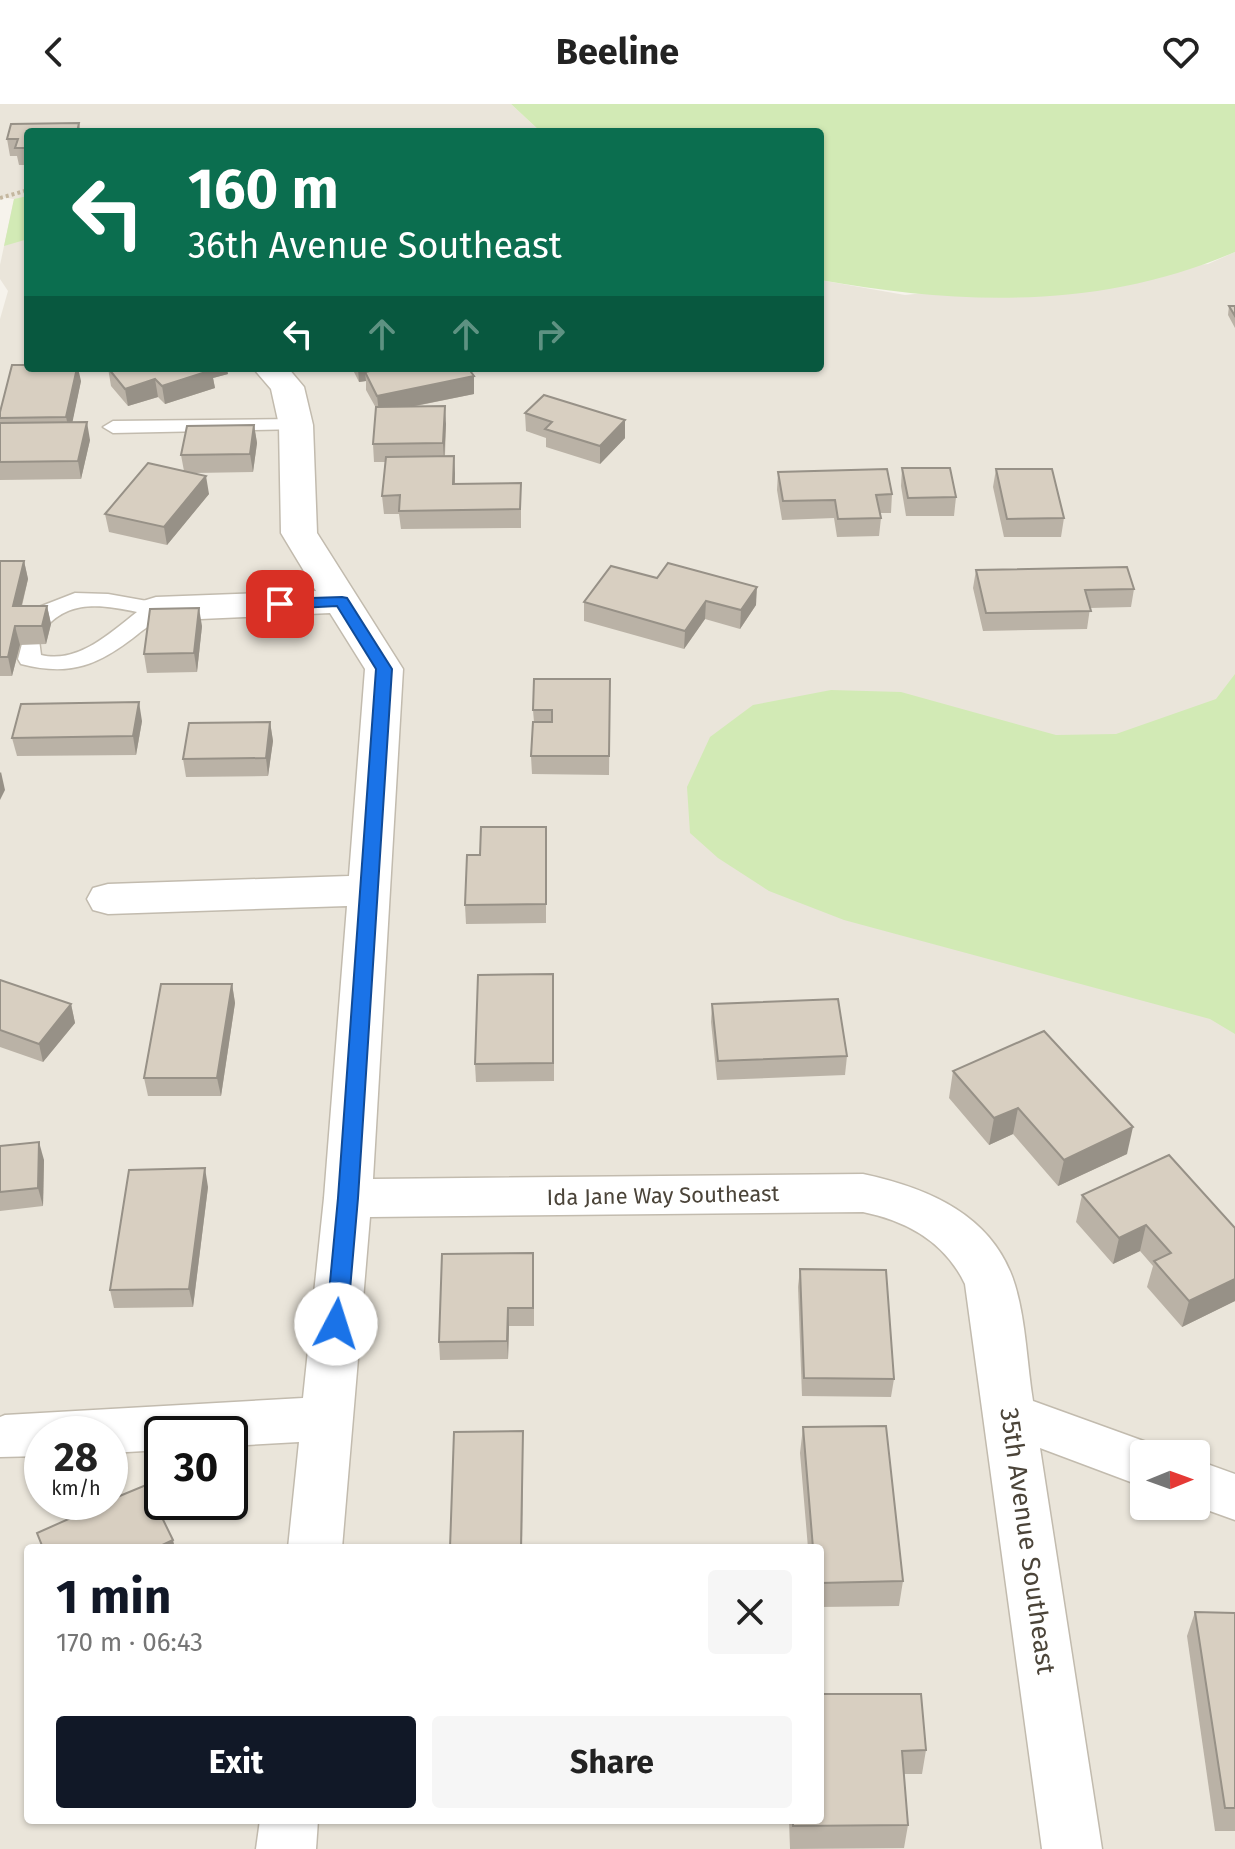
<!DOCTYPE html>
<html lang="en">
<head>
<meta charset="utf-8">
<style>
	body { margin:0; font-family:"Fira Sans",sans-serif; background:#f6f6f6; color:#222; height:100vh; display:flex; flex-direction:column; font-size:30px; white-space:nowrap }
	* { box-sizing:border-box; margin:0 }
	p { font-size:26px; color:#767676 }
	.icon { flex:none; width:44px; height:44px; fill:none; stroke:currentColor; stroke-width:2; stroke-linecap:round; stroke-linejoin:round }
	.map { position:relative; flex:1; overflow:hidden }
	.details { position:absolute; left:24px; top:1440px; width:800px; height:280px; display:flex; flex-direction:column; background:#fff; border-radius:8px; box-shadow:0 2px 6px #0004 }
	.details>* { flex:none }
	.top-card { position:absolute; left:24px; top:24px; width:800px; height:244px; border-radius:8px; box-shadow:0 2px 6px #0004; background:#0b6e4f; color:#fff; overflow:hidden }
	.needle { width:52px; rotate:89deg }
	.fabs { position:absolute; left:1130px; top:1336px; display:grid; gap:16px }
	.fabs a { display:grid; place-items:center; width:80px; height:80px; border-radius:8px; background:#fff; box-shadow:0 2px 6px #0004; font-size:40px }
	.speed { position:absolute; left:24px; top:1312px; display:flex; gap:16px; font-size:40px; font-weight:700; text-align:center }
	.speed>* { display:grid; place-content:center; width:104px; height:104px; border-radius:50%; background:#fff; box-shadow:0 2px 6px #0004; line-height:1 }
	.speed small { font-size:20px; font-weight:400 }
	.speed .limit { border:4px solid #111; border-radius:12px; background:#fff; color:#111 }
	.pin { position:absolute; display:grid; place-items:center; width:68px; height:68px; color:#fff; margin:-34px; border-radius:16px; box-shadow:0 4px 12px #0006 }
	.me { position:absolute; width:88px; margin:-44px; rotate:5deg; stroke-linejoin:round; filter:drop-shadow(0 0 6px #0008) }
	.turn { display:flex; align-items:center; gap:28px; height:168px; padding:0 32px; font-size:36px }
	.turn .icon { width:104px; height:104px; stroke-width:2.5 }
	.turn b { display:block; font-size:56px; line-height:68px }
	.lanes { display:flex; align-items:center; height:76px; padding:0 32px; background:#0003; justify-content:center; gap:40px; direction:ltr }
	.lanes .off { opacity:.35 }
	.round { display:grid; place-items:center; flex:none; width:84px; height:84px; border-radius:8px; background:#f6f6f6 }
	.summary { display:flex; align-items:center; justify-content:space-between; height:136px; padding:0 32px }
	h1 { font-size:48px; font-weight:700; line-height:60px; color:#111827 }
	.button { display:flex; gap:16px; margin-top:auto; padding:16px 32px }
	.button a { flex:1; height:92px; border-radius:8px; background:#111827; color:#fff; font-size:32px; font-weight:700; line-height:92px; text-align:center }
	.button a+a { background:#f6f6f6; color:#222 }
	header { display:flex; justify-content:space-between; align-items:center; height:104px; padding:0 32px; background:#fff; font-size:36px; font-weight:700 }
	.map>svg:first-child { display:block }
	.residential { fill:#eae5da; fill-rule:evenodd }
	.green { fill:#d2eab5 }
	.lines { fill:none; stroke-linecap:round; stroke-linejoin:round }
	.service-casing { stroke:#c2bbae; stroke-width:3 }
	.minor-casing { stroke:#c2bbae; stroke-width:3 }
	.path { stroke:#c4b79f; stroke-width:4; stroke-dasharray:3 3; stroke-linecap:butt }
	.service { fill:#fff; fill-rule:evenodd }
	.minor { fill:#fff; fill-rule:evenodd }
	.wall { fill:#bab2a6 }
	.shaded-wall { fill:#979187 }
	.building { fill:#d8cfc1; stroke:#979187; stroke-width:2 }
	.route { fill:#1a73e8; stroke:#114b97; stroke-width:2 }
	.labels { text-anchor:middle; stroke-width:6; stroke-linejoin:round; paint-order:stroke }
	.street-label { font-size:22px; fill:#4b4439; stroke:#fff }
	.near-street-label { font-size:26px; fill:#4b4439; stroke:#fff }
</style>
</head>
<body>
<header><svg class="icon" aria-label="back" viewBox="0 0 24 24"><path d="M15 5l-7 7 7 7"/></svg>Beeline<svg class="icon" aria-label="heart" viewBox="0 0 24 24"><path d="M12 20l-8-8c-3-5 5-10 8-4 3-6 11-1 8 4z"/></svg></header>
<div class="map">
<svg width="1235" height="1745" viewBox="0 0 1235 1745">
	<rect width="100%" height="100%" fill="#f6f3ec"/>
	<!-- residential -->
	<path class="residential" d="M0,0H511L541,28H28V264H820V176L905,191L1208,160L1235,148V1745H0V215L8,187L0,175V161L14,95L0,93ZM42,1330H110V1398H42ZM162,1330H230V1398H162ZM1144,1350H1196V1402H1144ZM28,1444H820V1716H28Z"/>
	<!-- green -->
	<g class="green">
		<path d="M511,0H1235V148C1101,206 961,201 820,176V28H541Z"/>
		<polygon points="28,92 28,135 4,142 14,95"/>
		<polygon points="1235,570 1235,930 1210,915 844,816 769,787 718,754 690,729 687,683 710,633 753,601 831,586 901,588 1056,631 1116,630 1216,595"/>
	</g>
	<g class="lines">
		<defs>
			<g id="service">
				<polygon points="296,315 306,321 303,325 113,329 103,323 113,317"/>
				<path d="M75,489L108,490L164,500L167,505C160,515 148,522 138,530C99,561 71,573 21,560L18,555L23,536H39L41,551C78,560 110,529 137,508C102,501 70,495 44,525H28L25,520L39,503Z"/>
			</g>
			<g id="minor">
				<path d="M253,264H288L304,283L313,321L317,429L403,565L373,1075L863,1070C928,1084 994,1111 1015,1181C1026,1217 1027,1260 1033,1297L1163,1344L1165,1350H1144V1383L1040,1344L1102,1745H1042L965,1180C945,1138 907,1117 863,1108L370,1113L342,1444H288L299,1338L230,1342V1330H162V1346L110,1349V1330H42V1352L0,1353V1313L5,1311L303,1294L324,1094L347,802L108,810L93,806L87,795L93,784L108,780L349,772L365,565L330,509L156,517L143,513L137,505L143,497L156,493L316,487L281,429L279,321L271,285Z"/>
				<polygon points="1196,1356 1235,1370 1235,1416 1196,1402"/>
				<polygon points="260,1716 318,1716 316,1745 256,1745"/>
			</g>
		</defs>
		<!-- service casing -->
		<use href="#service" class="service-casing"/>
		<!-- minor casing -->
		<use href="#minor" class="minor-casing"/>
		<!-- path -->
		<polyline class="path" points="0,94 28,86"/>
		<!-- service -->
		<use href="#service" class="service"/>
		<!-- minor -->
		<use href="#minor" class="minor"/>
	</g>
	<!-- wall -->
	<g class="wall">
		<polygon points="79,19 81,28 28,28 28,61 19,61 17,52 10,52 7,35 11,20"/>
		<polygon points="1229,202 1235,202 1235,224 1228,211"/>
		<polygon points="108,264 228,270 213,274 215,284 165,300 158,293 128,302 111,282"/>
		<polygon points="352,264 468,264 474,290 411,303 446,320 445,352 454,352 455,380 521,379 521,424 401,425 399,410 384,410 382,392 385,358 374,358 373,340 376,304 366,286 366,277 359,278"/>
		<polygon points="81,277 72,318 90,336 81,375 0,376 0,308"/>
		<polygon points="525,309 625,316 625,334 600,360 546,343 546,334 526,327"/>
		<polygon points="254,321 257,339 253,368 194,369 209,390 167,441 109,428 105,410 184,367 181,351"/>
		<polygon points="902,364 956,393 954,412 906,412 901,382"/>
		<polygon points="996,365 1064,414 1061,433 1004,433 993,383"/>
		<polygon points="778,368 892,390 891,409 880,409 881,414 879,432 837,433 834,414 782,416 777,386"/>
		<polygon points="0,457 24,457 28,475 22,502 47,502 51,520 46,540 20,541 12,572 0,572"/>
		<polygon points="611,462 756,501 740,525 705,515 684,545 584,517 584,498"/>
		<polygon points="976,466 1134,485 1131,503 1090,504 1087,525 983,527 973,484"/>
		<polygon points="202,522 197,568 147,569 144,550"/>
		<polygon points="610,575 609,671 532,670 531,652 534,618 533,606"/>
		<polygon points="142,617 136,651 17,652 12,634"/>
		<polygon points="270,618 273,637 268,672 186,673 183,655"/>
		<polygon points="546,723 546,819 466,820 465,801 480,751"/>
		<polygon points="0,876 71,900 75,919 43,958 0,943"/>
		<polygon points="232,880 235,899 221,992 148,992 144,974"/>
		<polygon points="554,888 554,977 476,978 475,960"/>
		<polygon points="712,900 847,952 845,971 717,976 711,918"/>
		<polygon points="953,967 1127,1050 1058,1082 1013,1030 989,1041 949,994"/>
		<polygon points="0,1042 44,1056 43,1102 0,1107"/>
		<polygon points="208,1083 193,1203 114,1204 110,1186"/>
		<polygon points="1082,1091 1235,1124 1235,1197 1182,1223 1147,1183 1153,1162 1140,1147 1113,1160 1076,1118"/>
		<polygon points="800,1165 894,1275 891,1293 802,1292 798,1183"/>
		<polygon points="534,1167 534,1222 509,1222 508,1255 440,1256 439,1238"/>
		<polygon points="803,1323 903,1477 899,1502 820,1503 820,1444 808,1444 800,1349"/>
		<polygon points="1195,1508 1235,1509 1235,1727 1215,1727 1187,1532"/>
		<polygon points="820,1590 926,1646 922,1670 904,1670 908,1721 904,1744 790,1745 789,1716 820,1716"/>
	</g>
	<!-- shaded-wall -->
	<g class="shaded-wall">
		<polygon points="77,264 78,264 81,277 70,330 66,313"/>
		<polygon points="206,264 227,264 228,270 213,274 215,284 165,300 162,282"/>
		<polygon points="358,264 432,264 365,268 366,277 359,278"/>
		<polygon points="474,272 474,290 379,309 377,292"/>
		<polygon points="155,275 158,293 128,302 125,285"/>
		<polygon points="445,302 446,320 444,357 443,339"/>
		<polygon points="625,316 625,334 600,360 600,342"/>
		<polygon points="87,318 90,336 81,375 78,357"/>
		<polygon points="254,321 257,339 253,368 250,350"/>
		<polygon points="454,352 455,370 454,398 453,380"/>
		<polygon points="206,372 209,390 167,441 164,423"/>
		<polygon points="24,457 28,475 17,520 13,502"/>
		<polygon points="757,483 756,501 740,525 741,506"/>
		<polygon points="706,497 705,515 684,545 685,527"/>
		<polygon points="47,502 51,520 46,540 42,522"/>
		<polygon points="199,504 202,522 197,568 194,549"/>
		<polygon points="15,522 20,541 12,572 8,553"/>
		<polygon points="139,598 142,617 136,651 133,632"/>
		<polygon points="270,618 273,637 268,672 266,654"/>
		<polygon points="1,668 5,686 0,696 0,669"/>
		<polygon points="232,880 235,899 221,992 217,974"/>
		<polygon points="71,900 75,919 43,958 39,940"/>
		<polygon points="1018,1004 1013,1030 989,1041 994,1014"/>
		<polygon points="1133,1023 1127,1050 1058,1082 1064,1056"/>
		<polygon points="39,1038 44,1056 43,1102 38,1084"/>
		<polygon points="205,1064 208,1083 193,1203 189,1185"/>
		<polygon points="1146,1121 1140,1147 1113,1160 1119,1134"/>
		<polygon points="1235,1175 1235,1197 1182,1223 1189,1197"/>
		<polygon points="508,1204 509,1222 508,1255 507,1237"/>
		<polygon points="523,1327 522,1444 521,1444"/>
		<polygon points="173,1436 175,1444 156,1444"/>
	</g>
	<!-- building -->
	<g class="building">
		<polygon points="79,19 77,28 28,28 28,44 15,44 18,35 7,35 11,20"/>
		<polygon points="1229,202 1235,202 1235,212"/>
		<polygon points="12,261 28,261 28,264 77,264 66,313 0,314 0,308"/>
		<polygon points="108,264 210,264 212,266 162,282 155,275 125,285"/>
		<polygon points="384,264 468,264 474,272 377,292 365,268"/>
		<polygon points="544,291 625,316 600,342 545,325 552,318 525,309"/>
		<polygon points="445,302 443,339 373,340 376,303"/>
		<polygon points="87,318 78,357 0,358 0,319"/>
		<polygon points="254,321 250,350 181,351 187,322"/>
		<polygon points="454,352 453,380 521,379 520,405 399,407 400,391 382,392 386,353"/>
		<polygon points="148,359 206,372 164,423 105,410"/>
		<polygon points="902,364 950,364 956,393 908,394"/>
		<polygon points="887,365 892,390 876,391 881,414 838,415 835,396 783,397 778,368"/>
		<polygon points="996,365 1052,365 1064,414 1007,415"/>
		<polygon points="0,457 24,457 13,502 47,502 42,522 15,522 8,553 0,553"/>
		<polygon points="668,459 757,483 741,506 706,497 685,527 584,498 611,462 657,474"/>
		<polygon points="1127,463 1134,485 1085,486 1091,507 986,509 976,466"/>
		<polygon points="199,504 194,549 144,550 150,505"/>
		<polygon points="534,575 610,575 609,652 531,652 533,618 552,618 552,606 533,606"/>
		<polygon points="139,598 133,632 12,634 21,600"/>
		<polygon points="270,618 266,654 183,655 189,619"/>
		<polygon points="481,723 546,723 546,800 465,801 467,751 480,751"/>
		<polygon points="553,870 553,959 475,960 478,871"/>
		<polygon points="0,876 71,900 39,940 0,926"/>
		<polygon points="161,880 232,880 217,974 144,974"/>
		<polygon points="838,895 847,952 718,957 712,900"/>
		<polygon points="1044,927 1133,1023 1064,1056 1018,1004 994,1014 953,967"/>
		<polygon points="39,1038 38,1084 0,1088 0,1042"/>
		<polygon points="1169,1051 1235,1124 1235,1175 1189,1197 1154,1157 1171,1149 1146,1121 1119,1134 1082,1091"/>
		<polygon points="205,1064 189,1185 110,1186 129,1066"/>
		<polygon points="533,1149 533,1204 508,1204 507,1237 439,1238 442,1150"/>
		<polygon points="800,1165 886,1166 894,1275 804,1274"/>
		<polygon points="886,1322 903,1477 820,1479 820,1444 813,1444 803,1323"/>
		<polygon points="523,1327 521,1444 450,1444 454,1328"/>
		<polygon points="146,1381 173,1436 156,1444 43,1444 37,1429 107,1398 110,1398 110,1396"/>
		<polygon points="1195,1508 1235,1509 1235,1704 1225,1704"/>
		<polygon points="820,1590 921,1590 926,1646 902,1647 908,1721 793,1722 793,1716 820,1716"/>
	</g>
	<!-- route -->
	<polygon class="route" points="342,493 347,494 392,565 358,1094 347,1220 336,1228 326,1220 338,1094 376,565 337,502 280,505 272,500 280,495"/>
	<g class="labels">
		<!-- street labels -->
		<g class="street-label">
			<text transform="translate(663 1091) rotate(-1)" y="8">Ida Jane Way Southeast</text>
		</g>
		<!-- near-street labels -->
		<g class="near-street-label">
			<text transform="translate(1028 1437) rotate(82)" y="9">35th Avenue Southeast</text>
		</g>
	</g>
</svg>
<div class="fabs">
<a><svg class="needle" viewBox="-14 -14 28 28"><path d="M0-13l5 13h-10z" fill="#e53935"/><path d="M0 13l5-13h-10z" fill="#767676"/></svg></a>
</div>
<div class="speed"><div>28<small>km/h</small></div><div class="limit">30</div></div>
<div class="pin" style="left:280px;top:500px;background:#d93025"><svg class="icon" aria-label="arrive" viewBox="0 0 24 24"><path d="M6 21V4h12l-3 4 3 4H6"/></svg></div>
<svg class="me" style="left:336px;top:1220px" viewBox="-20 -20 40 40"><circle r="19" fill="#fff"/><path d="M0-13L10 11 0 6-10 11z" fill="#1a73e8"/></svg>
<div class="top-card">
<div class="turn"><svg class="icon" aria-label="left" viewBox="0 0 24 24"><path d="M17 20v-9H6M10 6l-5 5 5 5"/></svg><div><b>160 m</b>36th Avenue Southeast</div></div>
<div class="lanes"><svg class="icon" aria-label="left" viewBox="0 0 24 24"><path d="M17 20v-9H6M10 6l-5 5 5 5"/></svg><svg class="icon off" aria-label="ahead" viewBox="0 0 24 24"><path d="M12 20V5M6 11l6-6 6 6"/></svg><svg class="icon off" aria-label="ahead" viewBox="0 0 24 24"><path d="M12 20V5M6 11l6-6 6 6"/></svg><svg class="icon off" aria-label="right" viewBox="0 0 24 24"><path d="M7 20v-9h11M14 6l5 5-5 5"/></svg></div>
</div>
<section class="details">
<div class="summary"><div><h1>1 min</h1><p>170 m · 06:43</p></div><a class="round"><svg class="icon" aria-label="close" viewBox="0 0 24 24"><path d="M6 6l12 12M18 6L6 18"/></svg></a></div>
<div class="button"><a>Exit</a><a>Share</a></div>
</section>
</div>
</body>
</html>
